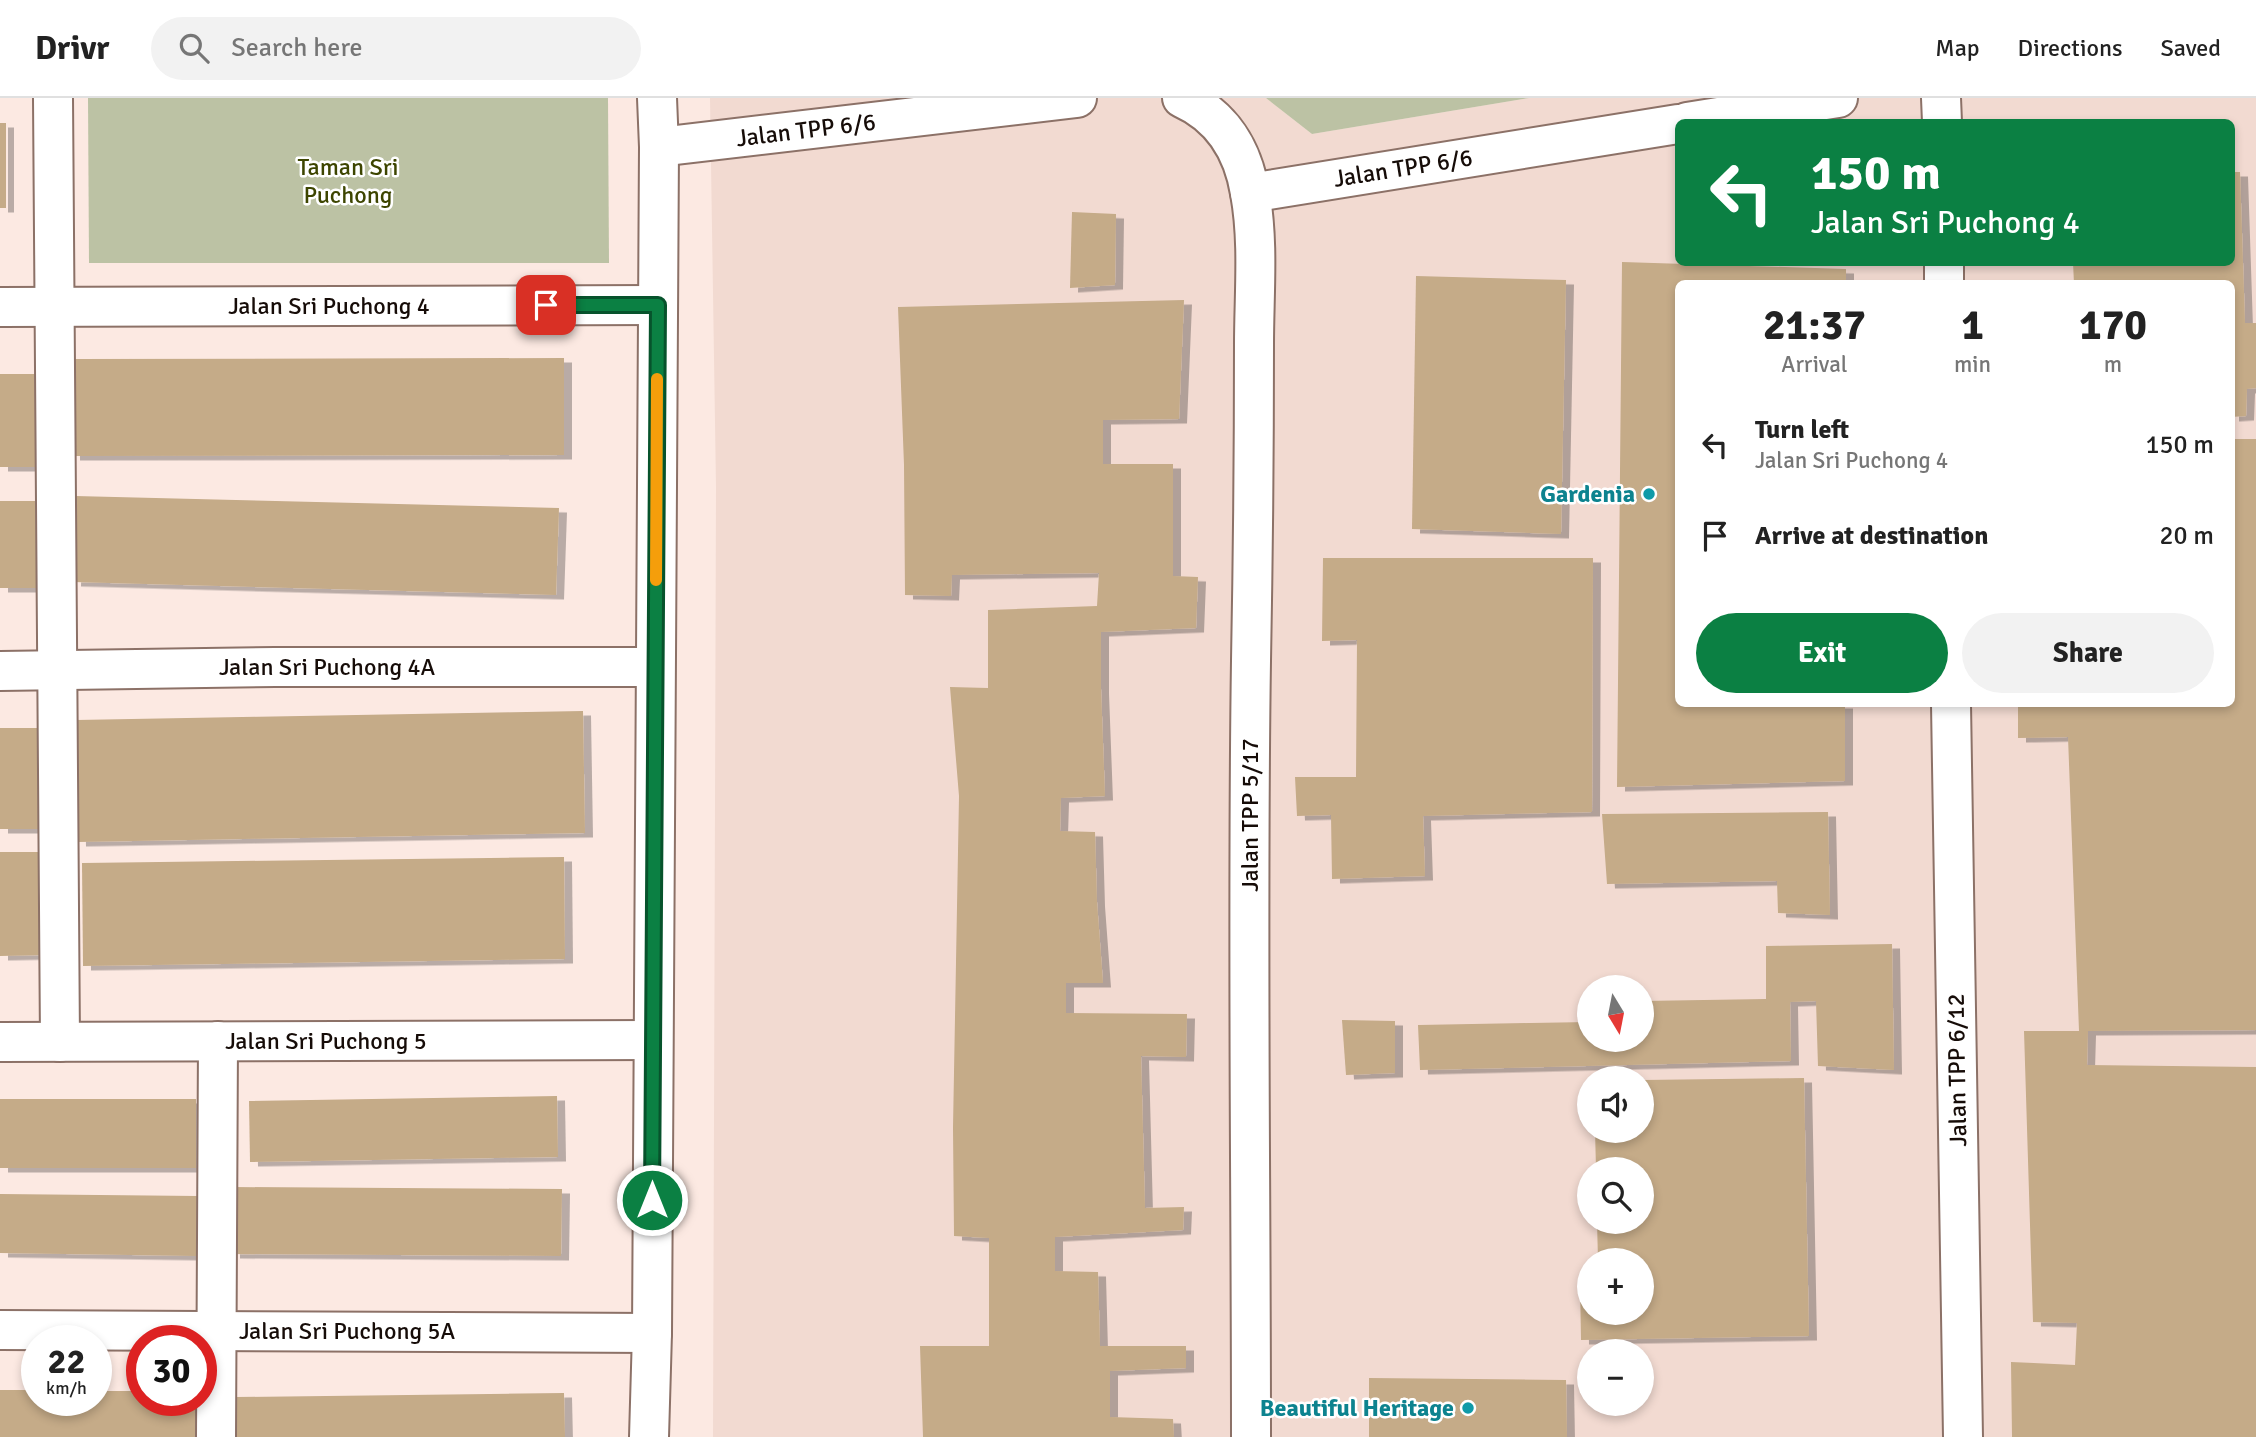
<!DOCTYPE html>
<html lang="en">
<head>
<meta charset="utf-8">
<style>
	body { margin:0; font-family:Signika,sans-serif; background:#f2f2f2; color:#222; height:100vh; display:flex; flex-direction:column; font-size:26px; white-space:nowrap }
	* { box-sizing:border-box; margin:0 }
	p { font-size:23px; color:#767676 }
	.icon { flex:none; width:38px; height:38px; fill:none; stroke:currentColor; stroke-width:2; stroke-linecap:round; stroke-linejoin:round }
	.map { position:relative; flex:1; overflow:hidden }
	.details { position:absolute; left:1675px; top:182px; width:560px; height:427px; display:flex; flex-direction:column; background:#fff; border-radius:10px; box-shadow:0 4px 10px #0003 }
	.details>* { flex:none }
	.hud { position:absolute; left:1675px; top:21px; width:560px; height:147px; border-radius:10px; box-shadow:0 4px 10px #0003; background:#0b8043; color:#fff; overflow:hidden }
	.needle { width:46px; rotate:170deg }
	.fabs { position:absolute; left:1577px; top:877px; display:grid; gap:14px }
	.fabs a { display:grid; place-items:center; width:77px; height:77px; border-radius:50%; background:#fff; box-shadow:0 4px 10px #0003; font-size:35px }
	.speed { position:absolute; left:21px; top:1227px; display:flex; gap:14px; font-size:35px; font-weight:700; text-align:center }
	.speed>* { display:grid; place-content:center; width:91px; height:91px; border-radius:50%; background:#fff; box-shadow:0 4px 10px #0003; line-height:1 }
	.speed small { font-size:18px; font-weight:400 }
	.speed .limit { border:10px solid #d22; background:#fff; color:#111 }
	.pin { position:absolute; display:grid; place-items:center; width:60px; height:60px; color:#fff; margin:-30px; border-radius:14px; box-shadow:0 4px 10px #0006 }
	.me { position:absolute; width:77px; margin:-38px; rotate:0deg; stroke-linejoin:round; filter:drop-shadow(0 0 5px #0008) }
	.turn { display:flex; align-items:center; gap:24px; height:147px; padding:0 21px; font-size:32px }
	.turn .icon { width:91px; height:91px; stroke-width:2.5 }
	.turn b { display:block; font-size:49px; line-height:60px }
	.eta { display:flex; justify-content:space-evenly; align-items:center; height:119px; text-align:center }
	.eta b { font-size:42px; font-weight:700; line-height:49px }
	.primary-button { display:flex; gap:14px; margin-top:auto; padding:14px 21px }
	.primary-button a { flex:1; height:80px; border-radius:42px; background:#0b8043; color:#fff; font-size:28px; font-weight:700; line-height:80px; text-align:center }
	.primary-button a+a { background:#f2f2f2; color:#222 }
	ul { padding:0; list-style:none }
	li { display:flex; align-items:center; gap:21px; height:91px; padding:0 21px }
	li div { flex:1 }
	li b { display:block; font-size:26px }
	li em { font-style:normal }
	header { display:flex; align-items:center; gap:42px; box-sizing:border-box; height:98px; padding:0 35px; background:#fff; border-bottom:2px solid #e0e0e0 }
	header strong { font-size:33px }
	nav { display:flex; gap:38px; margin-inline-start:auto; font-size:24px }
	.search { width:490px; height:63px; background:#f2f2f2; display:flex; align-items:center; gap:18px; box-sizing:border-box; padding:0 24px; border-radius:38px; color:#767676; font-size:26px }
	.map>svg:first-child { display:block }
	.industrial { fill:#f2dad1; fill-rule:evenodd }
	.green { fill:#bcc2a4 }
	.building { fill:#c5ab88; filter:url(#shadow) }
	.lines { fill:none; stroke-linecap:round; stroke-linejoin:round }
	.minor-casing { stroke:#8c7167; stroke-width:42 }
	.minor { stroke:#fff; stroke-width:38 }
	.route-casing { stroke:#07532c; stroke-width:18 }
	.route { stroke:#0b8043; stroke-width:12 }
	.slow { stroke:#f59e0b; stroke-width:12 }
	.culture-dot { fill:#0f9aa8; stroke:#fff; stroke-width:2.5 }
	.labels { text-anchor:middle; stroke-width:5; stroke-linejoin:round; paint-order:stroke }
	.street-label { font-size:24px; fill:#160c08; stroke:#fff }
	.park-label { font-size:24px; fill:#3d4500; stroke:#fff }
	.culture-label { font-size:24px; font-weight:bold; fill:#0d838f; stroke:#fff; text-anchor:end }
</style>
</head>
<body>
<header>
<strong>Drivr</strong>
<div class="search"><svg class="icon" aria-label="search" viewBox="0 0 24 24"><circle cx="10" cy="10" r="6"/><path d="M15 15l6 6"/></svg>Search here</div>
<nav><a>Map</a><a>Directions</a><a>Saved</a></nav>
</header>
<div class="map">
<svg width="2256" height="1339" viewBox="0 0 2256 1339">
	<defs>
		<filter id="shadow"><feDropShadow dx="8" dy="4.5" stdDeviation="0" flood-color="#0004"/></filter>
	</defs>
	<rect width="100%" height="100%" fill="#fce9e2"/>
	<!-- industrial -->
	<path class="industrial" d="M710,0H1266L1312,36L1529,0H2256V1339H713L716,389ZM1678,24H2231V164H1678ZM1678,186H2231V606H1678ZM1589,889H1642V942H1589ZM1589,980H1642V1032H1589ZM1589,1071H1642V1124H1589ZM1589,1162H1642V1214H1589ZM1589,1253H1642V1306H1589Z"/>
	<!-- green -->
	<g class="green">
		<polygon points="88,0 608,0 609,165 89,165"/>
		<polygon points="1266,0 1529,0 1312,36"/>
	</g>
	<!-- building -->
	<g class="building">
		<rect x="0" y="25" width="6" height="85"/>
		<polygon points="2231,74 2240,74 2245,225 2256,225 2256,290 2247,291 2246,318 2231,319 2231,186 2074,186 2073,164 2231,164"/>
		<polygon points="1072,114 1116,116 1115,187 1070,190"/>
		<polygon points="1622,164 1846,171 1846,186 1678,186 1678,606 1845,606 1845,683 1617,689"/>
		<polygon points="1416,178 1566,182 1561,436 1412,431"/>
		<polygon points="1184,202 1179,321 1103,322 1103,366 1173,366 1173,478 1198,479 1196,530 1101,534 1101,591 1105,698 1061,700 1060,733 1095,734 1097,804 1103,885 1066,885 1066,915 1187,916 1186,959 1141,958 1145,1110 1184,1109 1183,1132 1055,1139 1055,1173 1098,1174 1100,1248 1186,1248 1186,1270 1110,1273 1110,1319 1173,1321 1174,1339 923,1339 920,1248 989,1248 989,1140 954,1138 953,1030 959,698 950,589 988,590 988,512 1097,508 1099,475 952,477 951,498 905,497 904,367 898,209"/>
		<polygon points="564,260 564,357 72,358 72,261"/>
		<polygon points="0,276 42,276 41,369 0,369"/>
		<polygon points="2231,341 2256,341 2256,932 2088,933 2087,967 2256,969 2256,1339 2012,1339 2011,1264 2075,1267 2077,1225 2033,1224 2024,933 2079,933 2068,639 2018,640 2018,606 2231,606"/>
		<polygon points="75,398 559,410 556,497 73,484"/>
		<polygon points="0,403 44,403 43,490 0,490"/>
		<polygon points="1323,460 1593,460 1592,714 1423,718 1425,778 1332,781 1331,717 1297,718 1295,679 1356,679 1357,542 1322,543"/>
		<polygon points="583,613 585,735 78,744 76,622"/>
		<rect x="0" y="630" width="41" height="101"/>
		<polygon points="1828,714 1830,817 1778,815 1777,783 1607,786 1602,716"/>
		<polygon points="0,754 45,754 46,857 0,858"/>
		<polygon points="564,759 565,861 83,868 82,765"/>
		<polygon points="1892,846 1894,972 1818,968 1816,903 1790,904 1791,963 1420,972 1418,927 1589,924 1589,942 1642,942 1642,903 1766,901 1766,848"/>
		<polygon points="1342,922 1395,923 1395,975 1346,977"/>
		<polygon points="1804,980 1809,1238 1581,1242 1580,1185 1589,1184 1589,1214 1642,1214 1642,1162 1598,1162 1597,1124 1642,1124 1642,1071 1596,1071 1595,1032 1642,1032 1642,982"/>
		<polygon points="557,998 558,1059 250,1064 249,1003"/>
		<rect x="0" y="1001" width="196" height="69"/>
		<polygon points="232,1089 562,1091 561,1158 232,1156"/>
		<polygon points="0,1096 198,1098 197,1158 0,1155"/>
		<polygon points="1369,1280 1566,1282 1567,1339 1369,1339"/>
		<polygon points="0,1292 37,1292 37,1302 96,1302 96,1293 142,1293 142,1302 200,1302 199,1339 0,1339"/>
		<polygon points="564,1295 565,1339 236,1339 236,1299"/>
	</g>
	<g class="lines">
		<defs>
			<g id="minor">
				<polyline points="53,0 60,944"/>
				<path d="M1182,0C1222,18 1243,52 1250,95C1259,144 1254,197 1254,246C1254,352 1253,457 1251,563C1247,821 1251,1080 1251,1339"/>
				<polyline points="1941,0 1942,24"/>
				<polyline points="1687,24 1838,0"/>
				<polyline points="659,49 1077,0"/>
				<polyline points="1250,95 1678,26"/>
				<polyline points="1944,164 1944,186"/>
				<polyline points="0,209 658,207"/>
				<polyline points="0,573 275,569 655,569"/>
				<polyline points="1951,606 1963,1339"/>
				<polyline points="0,944 652,942"/>
				<polyline points="0,1232 652,1235"/>
				<polyline points="216,1339 218,943"/>
				<polyline points="649,1339 652,1235 659,49 657,0"/>
			</g>
		</defs>
		<!-- minor casing -->
		<use href="#minor" class="minor-casing"/>
		<!-- minor -->
		<use href="#minor" class="minor"/>
	</g>
	<g class="lines">
		<defs>
			<polyline id="route" points="546,207 658,207 652,1102"/>
		</defs>
		<!-- route casing -->
		<use href="#route" class="route-casing"/>
		<!-- route -->
		<use href="#route" class="route"/>
		<!-- slow -->
		<polyline class="slow" points="656,482 657,281"/>
	</g>
	<!-- markers -->
	<g class="culture-dot">
		<circle cx="1649" cy="396" r="7"/>
		<circle cx="1468" cy="1310" r="7"/>
	</g>
	<g class="labels">
		<!-- street labels -->
		<g class="street-label">
			<text transform="translate(806 32) rotate(-7)" y="8">Jalan TPP 6/6</text>
			<text transform="translate(1403 70) rotate(-9)" y="8">Jalan TPP 6/6</text>
			<text x="329" y="216">Jalan Sri Puchong 4</text>
			<text x="327" y="577">Jalan Sri Puchong 4A</text>
			<text transform="translate(1250 717) rotate(-90)" y="8">Jalan TPP 5/17</text>
			<text x="326" y="951">Jalan Sri Puchong 5</text>
			<text transform="translate(1957 972) rotate(-91)" y="8">Jalan TPP 6/12</text>
			<text x="347" y="1241">Jalan Sri Puchong 5A</text>
		</g>
		<!-- park labels -->
		<g class="park-label">
			<text x="348" y="77">Taman Sri<tspan x="348" dy="28">Puchong</tspan></text>
		</g>
		<!-- culture labels -->
		<g class="culture-label">
			<text x="1635" y="404">Gardenia</text>
			<text x="1454" y="1318">Beautiful Heritage</text>
		</g>
	</g>
</svg>
<div class="fabs">
<a><svg class="needle" viewBox="-14 -14 28 28"><path d="M0-13l5 13h-10z" fill="#e53935"/><path d="M0 13l5-13h-10z" fill="#767676"/></svg></a>
<a><svg class="icon" aria-label="sound" viewBox="0 0 24 24"><path d="M4 9h4l5-4v14l-5-4H4zM17 9q2 3 0 6"/></svg></a>
<a><svg class="icon" aria-label="search" viewBox="0 0 24 24"><circle cx="10" cy="10" r="6"/><path d="M15 15l6 6"/></svg></a>
<a>+</a>
<a>−</a>
</div>
<div class="speed"><div>22<small>km/h</small></div><div class="limit">30</div></div>
<div class="pin" style="left:546px;top:207px;background:#d93025"><svg class="icon" aria-label="arrive" viewBox="0 0 24 24"><path d="M6 21V4h12l-3 4 3 4H6"/></svg></div>
<svg class="me" style="left:652px;top:1102px" viewBox="-20 -20 40 40"><circle r="17" fill="#0b8043" stroke="#fff" stroke-width="3"/><path d="M0-11L8 9 0 5-8 9z" fill="#fff"/></svg>
<div class="hud">
<div class="turn"><svg class="icon" aria-label="left" viewBox="0 0 24 24"><path d="M17 20v-9H6M10 6l-5 5 5 5"/></svg><div><b>150 m</b>Jalan Sri Puchong 4</div></div>
</div>
<section class="details">
<div class="eta">
<div><b>21:37</b><p>Arrival</p></div>
<div><b>1</b><p>min</p></div>
<div><b>170</b><p>m</p></div>
</div>
<ul>
<li><svg class="icon" aria-label="left" viewBox="0 0 24 24"><path d="M17 20v-9H6M10 6l-5 5 5 5"/></svg><div><b>Turn left</b><p>Jalan Sri Puchong 4</p></div><em>150 m</em></li>
<li><svg class="icon" aria-label="arrive" viewBox="0 0 24 24"><path d="M6 21V4h12l-3 4 3 4H6"/></svg><div><b>Arrive at destination</b></div><em>20 m</em></li>
</ul>
<div class="primary-button"><a>Exit</a><a>Share</a></div>
</section>
</div>
</body>
</html>
